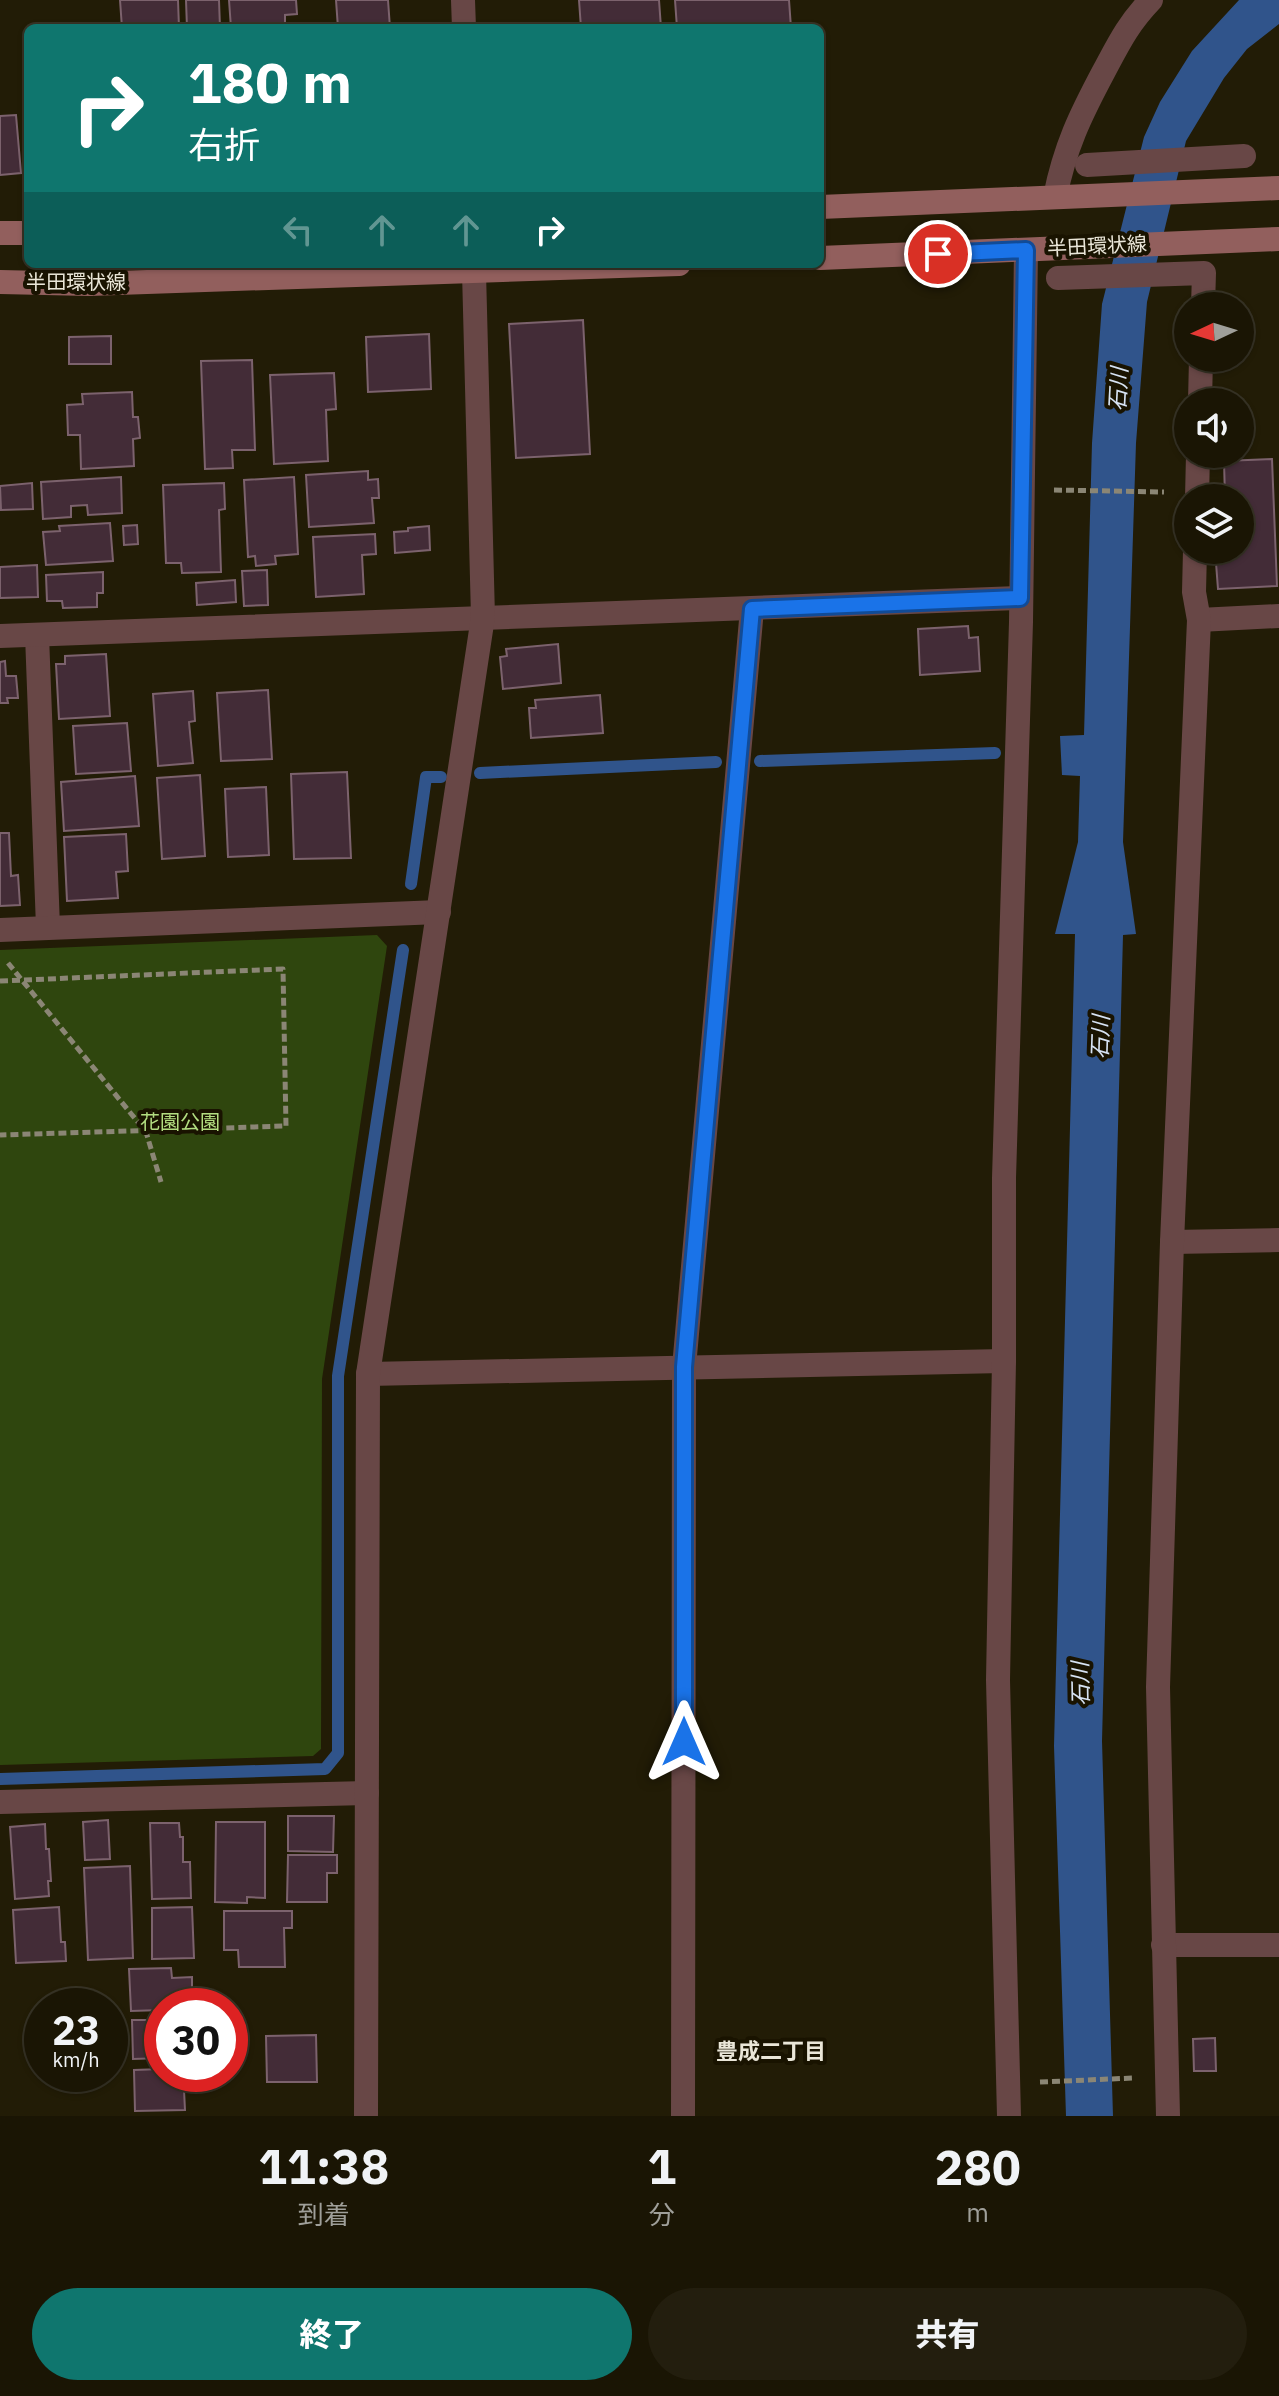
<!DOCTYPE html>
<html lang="ja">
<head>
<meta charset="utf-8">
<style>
	body { margin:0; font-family:"IBM Plex Sans","Noto Sans JP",sans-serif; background:#231e0e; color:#f1f3f6; height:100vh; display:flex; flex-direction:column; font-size:30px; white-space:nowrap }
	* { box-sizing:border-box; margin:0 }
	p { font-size:26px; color:#9f9f9a }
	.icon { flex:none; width:44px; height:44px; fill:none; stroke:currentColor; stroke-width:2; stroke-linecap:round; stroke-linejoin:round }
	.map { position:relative; height:2116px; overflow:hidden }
	.sheet { display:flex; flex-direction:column; background:#1a1504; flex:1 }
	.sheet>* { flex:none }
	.banner { position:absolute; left:24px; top:24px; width:800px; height:244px; border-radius:12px; box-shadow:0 2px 6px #0004,0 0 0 2px #383426; background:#0f766e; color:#fff; overflow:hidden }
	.needle { width:52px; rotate:266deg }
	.fabs { position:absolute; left:1174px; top:292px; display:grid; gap:16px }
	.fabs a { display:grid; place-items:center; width:80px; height:80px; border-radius:50%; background:#1a1504; box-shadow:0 2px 6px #0004,0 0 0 2px #383426; font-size:40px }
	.speed { position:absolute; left:24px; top:1988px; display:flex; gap:16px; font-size:40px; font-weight:700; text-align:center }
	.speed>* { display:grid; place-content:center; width:104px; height:104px; border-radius:50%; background:#1a1504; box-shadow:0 2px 6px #0004,0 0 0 2px #383426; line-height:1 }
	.speed small { font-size:20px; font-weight:400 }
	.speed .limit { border:12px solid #d22; background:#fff; color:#111 }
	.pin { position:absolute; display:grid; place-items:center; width:68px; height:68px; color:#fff; margin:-34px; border:4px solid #fff; border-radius:50%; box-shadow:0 2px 8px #0007 }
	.me { position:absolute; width:88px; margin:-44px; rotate:0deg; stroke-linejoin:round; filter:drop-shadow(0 0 6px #0008) }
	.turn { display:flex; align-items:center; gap:28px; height:168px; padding:0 32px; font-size:36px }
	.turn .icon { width:104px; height:104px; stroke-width:2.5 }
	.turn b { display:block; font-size:56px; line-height:68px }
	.lanes { display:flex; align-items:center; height:76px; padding:0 32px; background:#0003; justify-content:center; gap:40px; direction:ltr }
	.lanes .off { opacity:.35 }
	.eta { display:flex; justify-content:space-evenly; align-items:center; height:136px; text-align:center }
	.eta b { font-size:48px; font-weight:800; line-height:56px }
	.button { display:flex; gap:16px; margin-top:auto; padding:16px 32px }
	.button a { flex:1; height:92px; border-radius:48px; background:#0f766e; color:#fff; font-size:32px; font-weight:800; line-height:92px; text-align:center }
	.button a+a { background:#231e0e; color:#f1f3f6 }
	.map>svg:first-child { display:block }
	.green { fill:#2f460e }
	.water { fill:#30548b }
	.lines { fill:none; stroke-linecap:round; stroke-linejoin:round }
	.stream { stroke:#30548b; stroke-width:12 }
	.building { fill:#432c37; stroke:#7c626d; stroke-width:2 }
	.path { stroke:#8b8675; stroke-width:5; stroke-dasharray:8 4; stroke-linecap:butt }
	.street { stroke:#684746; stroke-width:24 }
	.secondary { stroke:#925f5d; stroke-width:24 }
	.route-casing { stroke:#114b97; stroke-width:20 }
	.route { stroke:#1a73e8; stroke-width:14 }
	.labels { text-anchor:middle; stroke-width:8; stroke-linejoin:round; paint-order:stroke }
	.street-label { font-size:20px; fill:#eae6d8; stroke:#191300 }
	.park-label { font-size:20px; fill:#b3de81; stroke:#191300 }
	.water-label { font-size:22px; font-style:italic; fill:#d7e3f3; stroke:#191300 }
	.neighbourhood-label { font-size:22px; font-weight:bold; fill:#eae6d8; stroke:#191300 }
</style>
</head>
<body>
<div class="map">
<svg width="1279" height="2116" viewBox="0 0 1279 2116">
	<rect width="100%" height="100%" fill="#221c06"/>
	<!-- green -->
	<polygon class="green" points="377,935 387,946 322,1379 321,1749 313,1756 0,1765 0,950"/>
	<!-- water -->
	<polygon class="water" points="1239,0 1279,0 1279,24 1247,49 1224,78 1186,141 1147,302 1136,443 1123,842 1136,934 1123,935 1102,1741 1113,2116 1066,2116 1054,1746 1075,934 1055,934 1078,842 1080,776 1062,775 1060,736 1084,735 1092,443 1102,304 1144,137 1160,102 1192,51"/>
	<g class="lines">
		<!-- stream -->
		<g class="stream">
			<polyline points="760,761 995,753"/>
			<polyline points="480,773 716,762"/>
			<polyline points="411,884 426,777 441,777"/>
			<polyline points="0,1779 325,1769 338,1753 338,1376 403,950"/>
		</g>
	</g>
	<!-- building -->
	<g class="building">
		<polygon points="120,0 178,0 179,28 122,28"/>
		<polygon points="186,0 219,0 220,28 187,28"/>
		<polygon points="229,0 296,0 297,14 285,15 285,28 231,28"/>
		<polygon points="336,0 388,0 390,28 338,28"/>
		<polygon points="579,0 659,0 661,28 581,28"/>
		<polygon points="675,0 789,0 791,28 677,28"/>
		<polygon points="16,115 21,173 0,175 0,116"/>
		<polygon points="583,320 590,454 516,458 509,324"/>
		<polygon points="429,334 431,389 368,392 366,337"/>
		<polygon points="111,336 111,364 69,364 69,337"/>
		<polygon points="252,360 255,450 232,450 233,468 205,469 201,361"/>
		<polygon points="334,373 336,409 326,410 328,461 274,464 270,375"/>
		<polygon points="132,392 133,417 138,417 140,438 133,439 134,466 81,469 80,435 68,435 67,405 83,404 82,394"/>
		<polygon points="1272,459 1277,586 1218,589 1215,550 1240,550 1240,498 1225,498 1224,461"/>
		<polygon points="368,471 368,480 378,479 379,498 372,498 374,523 309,527 306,475"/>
		<polygon points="121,477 122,513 88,515 87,505 71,506 71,517 43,519 41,482"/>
		<polygon points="294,477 298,554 275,556 276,564 256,566 255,556 248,557 244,480"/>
		<polygon points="32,483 33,509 1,510 0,486"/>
		<polygon points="224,483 225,509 219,510 221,572 182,573 181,563 166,563 163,485"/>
		<polygon points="110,523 113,561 46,565 43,532 60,531 59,526"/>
		<polygon points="137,525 138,544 124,545 123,526"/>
		<polygon points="429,526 430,550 395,553 394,532 408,531 408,528"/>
		<polygon points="375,534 376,554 362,555 364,594 316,597 313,537"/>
		<polygon points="37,565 38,597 0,598 0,567"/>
		<polygon points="267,570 268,605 244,606 242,571"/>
		<polygon points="103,572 103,593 97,593 97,607 63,608 62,601 47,601 46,575"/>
		<polygon points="235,580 236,602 197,605 196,583"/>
		<polygon points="968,626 969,638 978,637 980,671 920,675 918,629"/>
		<polygon points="558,644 561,683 503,689 500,657 507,656 506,649"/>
		<polygon points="106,654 110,716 59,719 56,664 65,664 65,656"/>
		<polygon points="5,661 6,676 16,676 18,698 7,698 8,703 0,703 0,662"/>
		<polygon points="268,690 272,759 221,761 217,693"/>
		<polygon points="193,691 195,721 189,722 193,763 158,766 153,694"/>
		<polygon points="600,695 603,733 531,738 529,708 536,708 535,700"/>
		<polygon points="127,723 131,771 76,774 73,726"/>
		<polygon points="347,772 351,858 294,859 291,774"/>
		<polygon points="200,775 205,856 162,859 157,778"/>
		<polygon points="135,776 139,826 64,831 61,782"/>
		<polygon points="266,787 269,855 228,857 225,789"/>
		<polygon points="0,833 9,833 11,876 18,875 20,905 0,906"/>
		<polygon points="126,834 128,871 116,872 118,898 67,901 64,837"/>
		<polygon points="288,1816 334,1816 333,1852 288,1851"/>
		<polygon points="108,1820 110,1859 85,1860 83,1822"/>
		<polygon points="216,1822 265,1822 265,1898 247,1897 247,1903 215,1902"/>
		<polygon points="150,1823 179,1823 180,1837 183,1837 183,1862 190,1862 191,1898 152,1899"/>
		<polygon points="45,1824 46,1849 49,1849 51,1881 48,1881 49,1896 15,1899 10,1827"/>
		<polygon points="288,1855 337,1855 337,1873 327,1873 327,1902 287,1902"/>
		<polygon points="130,1866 133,1958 88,1960 84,1868"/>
		<polygon points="59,1907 61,1942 65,1942 66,1961 16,1963 13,1910"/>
		<polygon points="192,1907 194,1958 152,1959 152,1908"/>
		<polygon points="224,1911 292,1911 292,1928 284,1928 285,1967 239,1967 238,1950 224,1950"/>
		<polygon points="171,1968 172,1978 192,1977 192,2006 162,2006 162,2010 131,2011 129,1969"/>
		<polygon points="132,2020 162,2020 162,2058 133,2059"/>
		<polygon points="316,2035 317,2082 267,2082 266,2036"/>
		<polygon points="1215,2038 1216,2071 1194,2071 1193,2039"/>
		<polygon points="162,2069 162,2074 189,2074 190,2090 184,2090 185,2110 135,2111 134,2070"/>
	</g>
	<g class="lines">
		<!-- path -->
		<g class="path">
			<polyline points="1054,490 1164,492"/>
			<polyline points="8,963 146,1132 161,1182"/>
			<polyline points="0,981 283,969 286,1126 0,1135"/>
			<polyline points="1040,2082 1134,2078"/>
		</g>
		<!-- street -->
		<g class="street">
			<polyline points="463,0 464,28"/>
			<polyline points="1087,165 1244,156"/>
			<path d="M1055,197C1065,147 1080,116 1104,71C1119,43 1128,24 1151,0"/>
			<polyline points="1058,278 1204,273 1203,306"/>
			<polyline points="1200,402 1201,358"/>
			<polyline points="1197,498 1198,454"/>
			<polyline points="1199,620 1279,616"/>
			<polyline points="37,635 48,927"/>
			<polyline points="0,636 1020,598"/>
			<polyline points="0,930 439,912"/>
			<polyline points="1172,1242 1279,1240"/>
			<polyline points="368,1374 1004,1361"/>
			<polyline points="0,1802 367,1793"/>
			<polyline points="1163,1945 1279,1945"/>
			<polyline points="366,2116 368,1374 483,617 474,272"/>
			<polyline points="683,2116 684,1367 752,609"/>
			<polyline points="1009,2116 998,1680 1004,1361 1004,1178 1021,622 1026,250"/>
			<polyline points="1168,2116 1158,1687 1172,1242 1199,620 1194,592 1195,550"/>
		</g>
		<!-- secondary -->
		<g class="secondary">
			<polyline points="820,207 1279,188"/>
			<polyline points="0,233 28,233"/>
			<polyline points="820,258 1279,239"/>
			<polyline points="0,282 89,284 679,264"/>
		</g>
	</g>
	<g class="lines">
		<defs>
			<polyline id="route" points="684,1742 684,1367 752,609 1020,598 1026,250 938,254"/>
		</defs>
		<!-- route casing -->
		<use href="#route" class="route-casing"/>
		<!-- route -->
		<use href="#route" class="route"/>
	</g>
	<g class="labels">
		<!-- street labels -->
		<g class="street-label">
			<text transform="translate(1097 246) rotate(-3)" y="7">半田環状線</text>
			<text x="76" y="289">半田環状線</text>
		</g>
		<!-- park labels -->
		<g class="park-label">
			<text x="180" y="1129">花園公園</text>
		</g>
		<!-- water labels -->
		<g class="water-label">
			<text transform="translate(1118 389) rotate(-87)" y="8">石川</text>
			<text transform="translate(1100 1037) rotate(-88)" y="8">石川</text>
			<text transform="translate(1080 1684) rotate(-91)" y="8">石川</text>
		</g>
		<!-- neighbourhood labels -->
		<g class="neighbourhood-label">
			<text x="771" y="2059">豊成二丁目</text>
		</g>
	</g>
</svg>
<div class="fabs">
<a><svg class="needle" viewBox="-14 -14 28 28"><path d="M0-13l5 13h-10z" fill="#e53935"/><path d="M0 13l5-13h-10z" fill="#9f9f9a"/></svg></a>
<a><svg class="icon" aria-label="sound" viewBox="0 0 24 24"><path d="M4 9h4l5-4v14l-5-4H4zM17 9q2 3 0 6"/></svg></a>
<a><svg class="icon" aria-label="layers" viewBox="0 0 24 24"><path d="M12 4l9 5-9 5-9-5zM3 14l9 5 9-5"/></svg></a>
</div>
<div class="speed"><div>23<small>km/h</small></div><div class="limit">30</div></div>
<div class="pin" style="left:938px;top:254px;background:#d93025"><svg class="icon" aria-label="arrive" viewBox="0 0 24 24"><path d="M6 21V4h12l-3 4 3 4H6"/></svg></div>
<svg class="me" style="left:684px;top:1742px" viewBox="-20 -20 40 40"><path d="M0-17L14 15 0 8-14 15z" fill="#1a73e8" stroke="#fff" stroke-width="4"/></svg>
<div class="banner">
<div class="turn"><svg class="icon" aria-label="right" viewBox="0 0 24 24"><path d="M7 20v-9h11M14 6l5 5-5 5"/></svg><div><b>180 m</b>右折</div></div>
<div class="lanes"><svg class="icon off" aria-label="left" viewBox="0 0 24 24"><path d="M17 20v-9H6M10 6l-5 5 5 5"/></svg><svg class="icon off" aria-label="ahead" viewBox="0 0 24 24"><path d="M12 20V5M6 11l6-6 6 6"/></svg><svg class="icon off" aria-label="ahead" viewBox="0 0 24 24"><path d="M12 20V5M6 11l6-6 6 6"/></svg><svg class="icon" aria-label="right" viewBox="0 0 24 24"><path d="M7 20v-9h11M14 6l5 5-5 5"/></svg></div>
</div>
</div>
<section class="sheet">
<div class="eta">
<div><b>11:38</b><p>到着</p></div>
<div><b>1</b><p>分</p></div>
<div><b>280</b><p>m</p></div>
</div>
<div class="button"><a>終了</a><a>共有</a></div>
</section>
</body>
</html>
